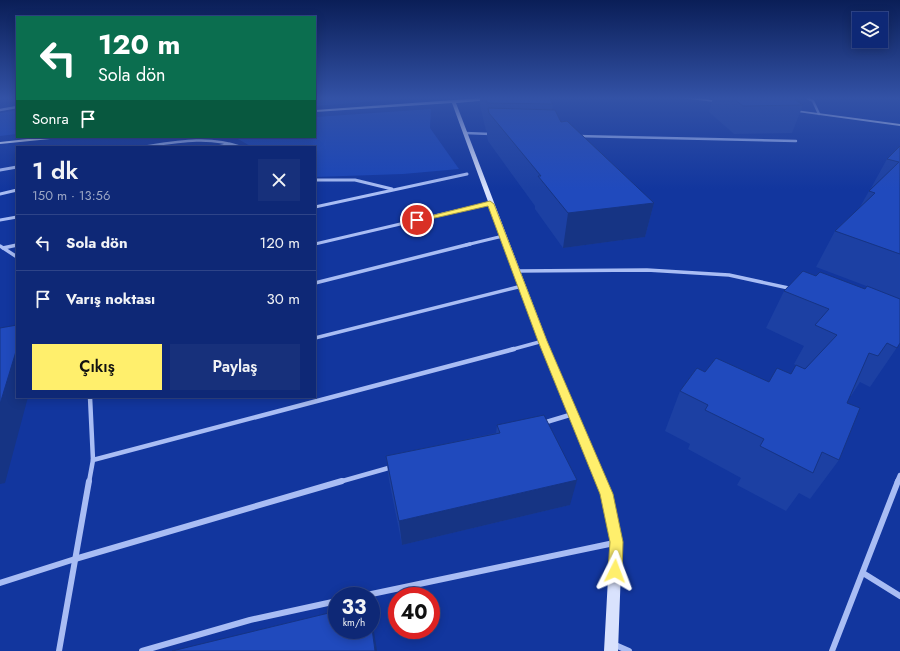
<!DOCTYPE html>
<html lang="tr">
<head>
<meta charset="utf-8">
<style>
	body { margin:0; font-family:Jost,sans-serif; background:#17307b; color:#f1f3f6; height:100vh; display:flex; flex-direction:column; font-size:15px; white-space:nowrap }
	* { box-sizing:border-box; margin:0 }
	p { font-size:13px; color:#9ba6c5 }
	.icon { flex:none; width:22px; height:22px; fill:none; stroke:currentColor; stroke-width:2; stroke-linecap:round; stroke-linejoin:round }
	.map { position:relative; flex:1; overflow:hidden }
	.sheet { position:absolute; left:16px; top:146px; width:300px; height:252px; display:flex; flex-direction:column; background:#0e2876; border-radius:0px; box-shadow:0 2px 10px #0003,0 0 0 1px #2e4488 }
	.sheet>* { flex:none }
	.guide { position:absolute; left:16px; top:16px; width:300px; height:122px; border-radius:0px; box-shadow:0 2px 10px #0003,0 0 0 1px #2e4488; background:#0b6e4f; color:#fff; overflow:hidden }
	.controls { position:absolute; left:852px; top:12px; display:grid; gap:8px }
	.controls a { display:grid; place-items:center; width:36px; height:36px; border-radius:0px; background:#0e2876; box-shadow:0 2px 10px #0003,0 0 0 1px #2e4488; font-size:20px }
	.speed { position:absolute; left:328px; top:587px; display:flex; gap:8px; font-size:20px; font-weight:700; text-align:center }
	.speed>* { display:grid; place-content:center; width:52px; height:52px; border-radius:50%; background:#0e2876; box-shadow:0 2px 10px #0003,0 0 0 1px #2e4488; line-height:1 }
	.speed small { font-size:10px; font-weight:400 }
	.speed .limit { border:6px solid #d22; background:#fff; color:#111 }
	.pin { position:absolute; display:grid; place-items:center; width:34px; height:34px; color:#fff; margin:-17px; border:2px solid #fff; border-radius:50%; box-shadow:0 1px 4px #0007 }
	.me { position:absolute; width:44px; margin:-22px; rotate:3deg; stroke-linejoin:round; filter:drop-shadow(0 0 3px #0008) }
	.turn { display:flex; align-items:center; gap:14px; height:84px; padding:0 16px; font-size:18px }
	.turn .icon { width:52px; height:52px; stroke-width:2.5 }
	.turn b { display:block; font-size:28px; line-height:34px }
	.then { display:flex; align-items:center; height:38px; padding:0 16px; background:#0003; gap:8px; font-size:15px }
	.round { display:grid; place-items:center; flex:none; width:42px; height:42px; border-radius:0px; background:#17307b }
	.summary { display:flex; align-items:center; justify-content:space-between; height:68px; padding:0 16px }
	h1 { font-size:24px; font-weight:600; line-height:30px }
	.cta { display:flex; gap:8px; margin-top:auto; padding:8px 16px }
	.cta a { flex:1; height:46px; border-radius:0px; background:#ffef6c; color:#111; font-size:16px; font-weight:600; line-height:46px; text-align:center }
	.cta a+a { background:#17307b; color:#f1f3f6 }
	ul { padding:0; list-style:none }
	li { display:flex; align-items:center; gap:12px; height:56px; padding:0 16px; border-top:1px solid #2e4488 }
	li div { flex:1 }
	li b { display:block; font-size:15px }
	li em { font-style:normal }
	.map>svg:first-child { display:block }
	.green { fill:#1a45b8 }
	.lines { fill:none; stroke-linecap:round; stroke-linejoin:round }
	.street-far4 { stroke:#a9bdf4; stroke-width:2.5 }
	.street-far3 { stroke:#a9bdf4; stroke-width:3 }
	.street-far2 { stroke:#a9bdf4; stroke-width:3.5 }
	.street-far1 { stroke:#a9bdf4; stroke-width:4.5 }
	.street { stroke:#a9bdf4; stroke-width:6 }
	.secondary { fill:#d9e2fd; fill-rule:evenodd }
	.wall { fill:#1c40a3 }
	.shaded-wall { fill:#163484 }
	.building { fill:#204abd; stroke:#163484 }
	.route { fill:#ffef6c; stroke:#a69b46 }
</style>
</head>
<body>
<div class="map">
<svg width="900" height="651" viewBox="0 0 900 651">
	<rect width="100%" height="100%" fill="#12369e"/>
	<!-- green -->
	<g class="green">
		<polygon points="315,98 414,98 315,106"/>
		<polygon points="431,109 430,128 459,169 403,174 315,177 315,147 252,147 238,139 209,137 315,137 315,117"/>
		<polygon points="17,110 17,134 0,136 0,113"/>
	</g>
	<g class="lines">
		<!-- street-far4 -->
		<g class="street-far4">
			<polyline points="807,98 813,101 819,114"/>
			<polyline points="0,110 17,107"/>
			<polyline points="465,133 491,134"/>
			<polyline points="577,136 796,141"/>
			<path d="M142,147C175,142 209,135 241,147"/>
			<polyline points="216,147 230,144"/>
		</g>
		<!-- street-far3 -->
		<g class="street-far3">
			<polyline points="0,170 17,167"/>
			<polyline points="315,180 355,180 392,189"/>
			<polyline points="0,194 17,190"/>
			<polyline points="315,207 467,174"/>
			<polyline points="0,220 17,217"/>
			<polyline points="315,244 490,203"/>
			<polyline points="466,245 503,236"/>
		</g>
		<!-- street-far2 -->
		<g class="street-far2">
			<polyline points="0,246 17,257"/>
			<polyline points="3,248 17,245"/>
			<polyline points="516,271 647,270 729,275 793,289"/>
			<polyline points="315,283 470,244"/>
			<polyline points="315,338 522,286"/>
			<polyline points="510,350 543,341"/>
		</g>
		<!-- street-far1 -->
		<g class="street-far1">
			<polyline points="543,423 573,414"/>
			<polyline points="93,460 514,349"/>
			<polyline points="89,482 93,460 90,397"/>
			<polyline points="339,482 392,467"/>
			<polyline points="897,482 900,475"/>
		</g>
		<!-- street -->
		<g class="street">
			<polyline points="863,573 900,596"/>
			<polyline points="0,583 75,559 342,481"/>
			<polyline points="362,596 614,543"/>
			<polyline points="613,644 629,651"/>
			<polyline points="59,651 89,481"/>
			<polyline points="142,651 250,620 337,601"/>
			<polyline points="832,651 898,481"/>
		</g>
		<!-- secondary -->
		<g class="secondary">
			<polygon points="482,98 492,99 490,100 456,103 547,341 611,494 622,542 618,651 604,651 610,542 601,494 539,341 452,103 315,112 315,110"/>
			<polygon points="681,98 698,98 725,102 723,103"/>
			<polygon points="788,109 900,124 900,126 790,111 788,111"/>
			<polygon points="46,137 62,137 60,138 0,144 0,142"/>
		</g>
	</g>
	<!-- wall -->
	<g class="wall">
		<polygon points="480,98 549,98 553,104 552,110 561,122 654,203 645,237 563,248 535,209 535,206 488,141 487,136 487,131 486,131 480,105"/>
		<polygon points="713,98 792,98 803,105 792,133 734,134 709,112"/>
		<polygon points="900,146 900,343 870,387 860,382 851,396 850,395 847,403 839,460 810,499 799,493 786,511 737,485 741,478 688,449 690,444 665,431 680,391 705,372 769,382 791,374 798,366 794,364 804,346 766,328 784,291 816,276 865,289 869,287 816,267 835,231 860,207 869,191 871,188 887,159"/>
		<polygon points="497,425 570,505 402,545 389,480 386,456 496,433"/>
	</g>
	<!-- shaded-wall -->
	<g class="shaded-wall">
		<polygon points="654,203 645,237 563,248 568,213"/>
		<polygon points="17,348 17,397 28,397 5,483 0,484 0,404"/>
		<polygon points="577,480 570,505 402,545 399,521"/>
		<polygon points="371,614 373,625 377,651 375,651 371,621"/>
	</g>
	<!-- building -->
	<g class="building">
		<polygon points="486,98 549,98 553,104 487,103"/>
		<polygon points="733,98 792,98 803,105 743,106"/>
		<polygon points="488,108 555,110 561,122 567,121 654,203 568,213 538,176 541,176 489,113"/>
		<polygon points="900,146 900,254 835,231 875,193 869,191 899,162 887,159"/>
		<polygon points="803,271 816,276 820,272 865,289 867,286 900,299 900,343 897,348 887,343 878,356 869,353 847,403 860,408 839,460 822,452 813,473 760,446 764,439 705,410 708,405 680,391 697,368 705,372 716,358 769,382 777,368 791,374 796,365 805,369 837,335 815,325 829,309 784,291"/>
		<polygon points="17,325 17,348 0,404 0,328"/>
		<polygon points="544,415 577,480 399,521 386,456 500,433 497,425"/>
		<polygon points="337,611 337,630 371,630 371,621 375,651 172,651"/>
	</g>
	<!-- sky -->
	<linearGradient id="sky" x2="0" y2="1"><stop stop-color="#0a1e57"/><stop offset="0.52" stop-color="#3352a6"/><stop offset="1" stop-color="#3352a6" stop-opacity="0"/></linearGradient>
	<rect width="900" height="189" fill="url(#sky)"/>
	<!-- route -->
	<polygon class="route" points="490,201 494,204 547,341 613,494 623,542 622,571 620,576 615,578 610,576 608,571 610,542 600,494 538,341 488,206 417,222 414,220"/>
</svg>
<div class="controls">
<a><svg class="icon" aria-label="layers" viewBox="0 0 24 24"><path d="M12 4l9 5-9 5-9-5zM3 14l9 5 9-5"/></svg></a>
</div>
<div class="speed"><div>33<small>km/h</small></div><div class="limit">40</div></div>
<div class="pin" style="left:417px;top:220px;background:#d93025"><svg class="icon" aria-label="arrive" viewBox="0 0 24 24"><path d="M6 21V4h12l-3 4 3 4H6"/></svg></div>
<svg class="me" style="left:615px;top:571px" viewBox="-20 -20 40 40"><path d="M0-17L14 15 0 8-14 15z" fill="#ffef6c" stroke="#fff" stroke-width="4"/></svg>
<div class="guide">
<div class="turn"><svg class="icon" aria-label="left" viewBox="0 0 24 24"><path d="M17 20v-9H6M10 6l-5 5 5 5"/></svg><div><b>120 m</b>Sola dön</div></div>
<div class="then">Sonra<svg class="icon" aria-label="arrive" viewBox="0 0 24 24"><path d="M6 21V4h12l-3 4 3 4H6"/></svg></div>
</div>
<section class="sheet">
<div class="summary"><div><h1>1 dk</h1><p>150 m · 13:56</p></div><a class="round"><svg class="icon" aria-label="close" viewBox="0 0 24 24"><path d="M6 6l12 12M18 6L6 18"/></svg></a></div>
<ul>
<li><svg class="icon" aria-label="left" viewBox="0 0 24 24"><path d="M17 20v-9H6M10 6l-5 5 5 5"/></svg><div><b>Sola dön</b></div><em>120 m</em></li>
<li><svg class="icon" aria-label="arrive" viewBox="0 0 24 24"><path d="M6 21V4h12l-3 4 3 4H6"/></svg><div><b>Varış noktası</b></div><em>30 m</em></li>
</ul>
<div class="cta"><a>Çıkış</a><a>Paylaş</a></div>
</section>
</div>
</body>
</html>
